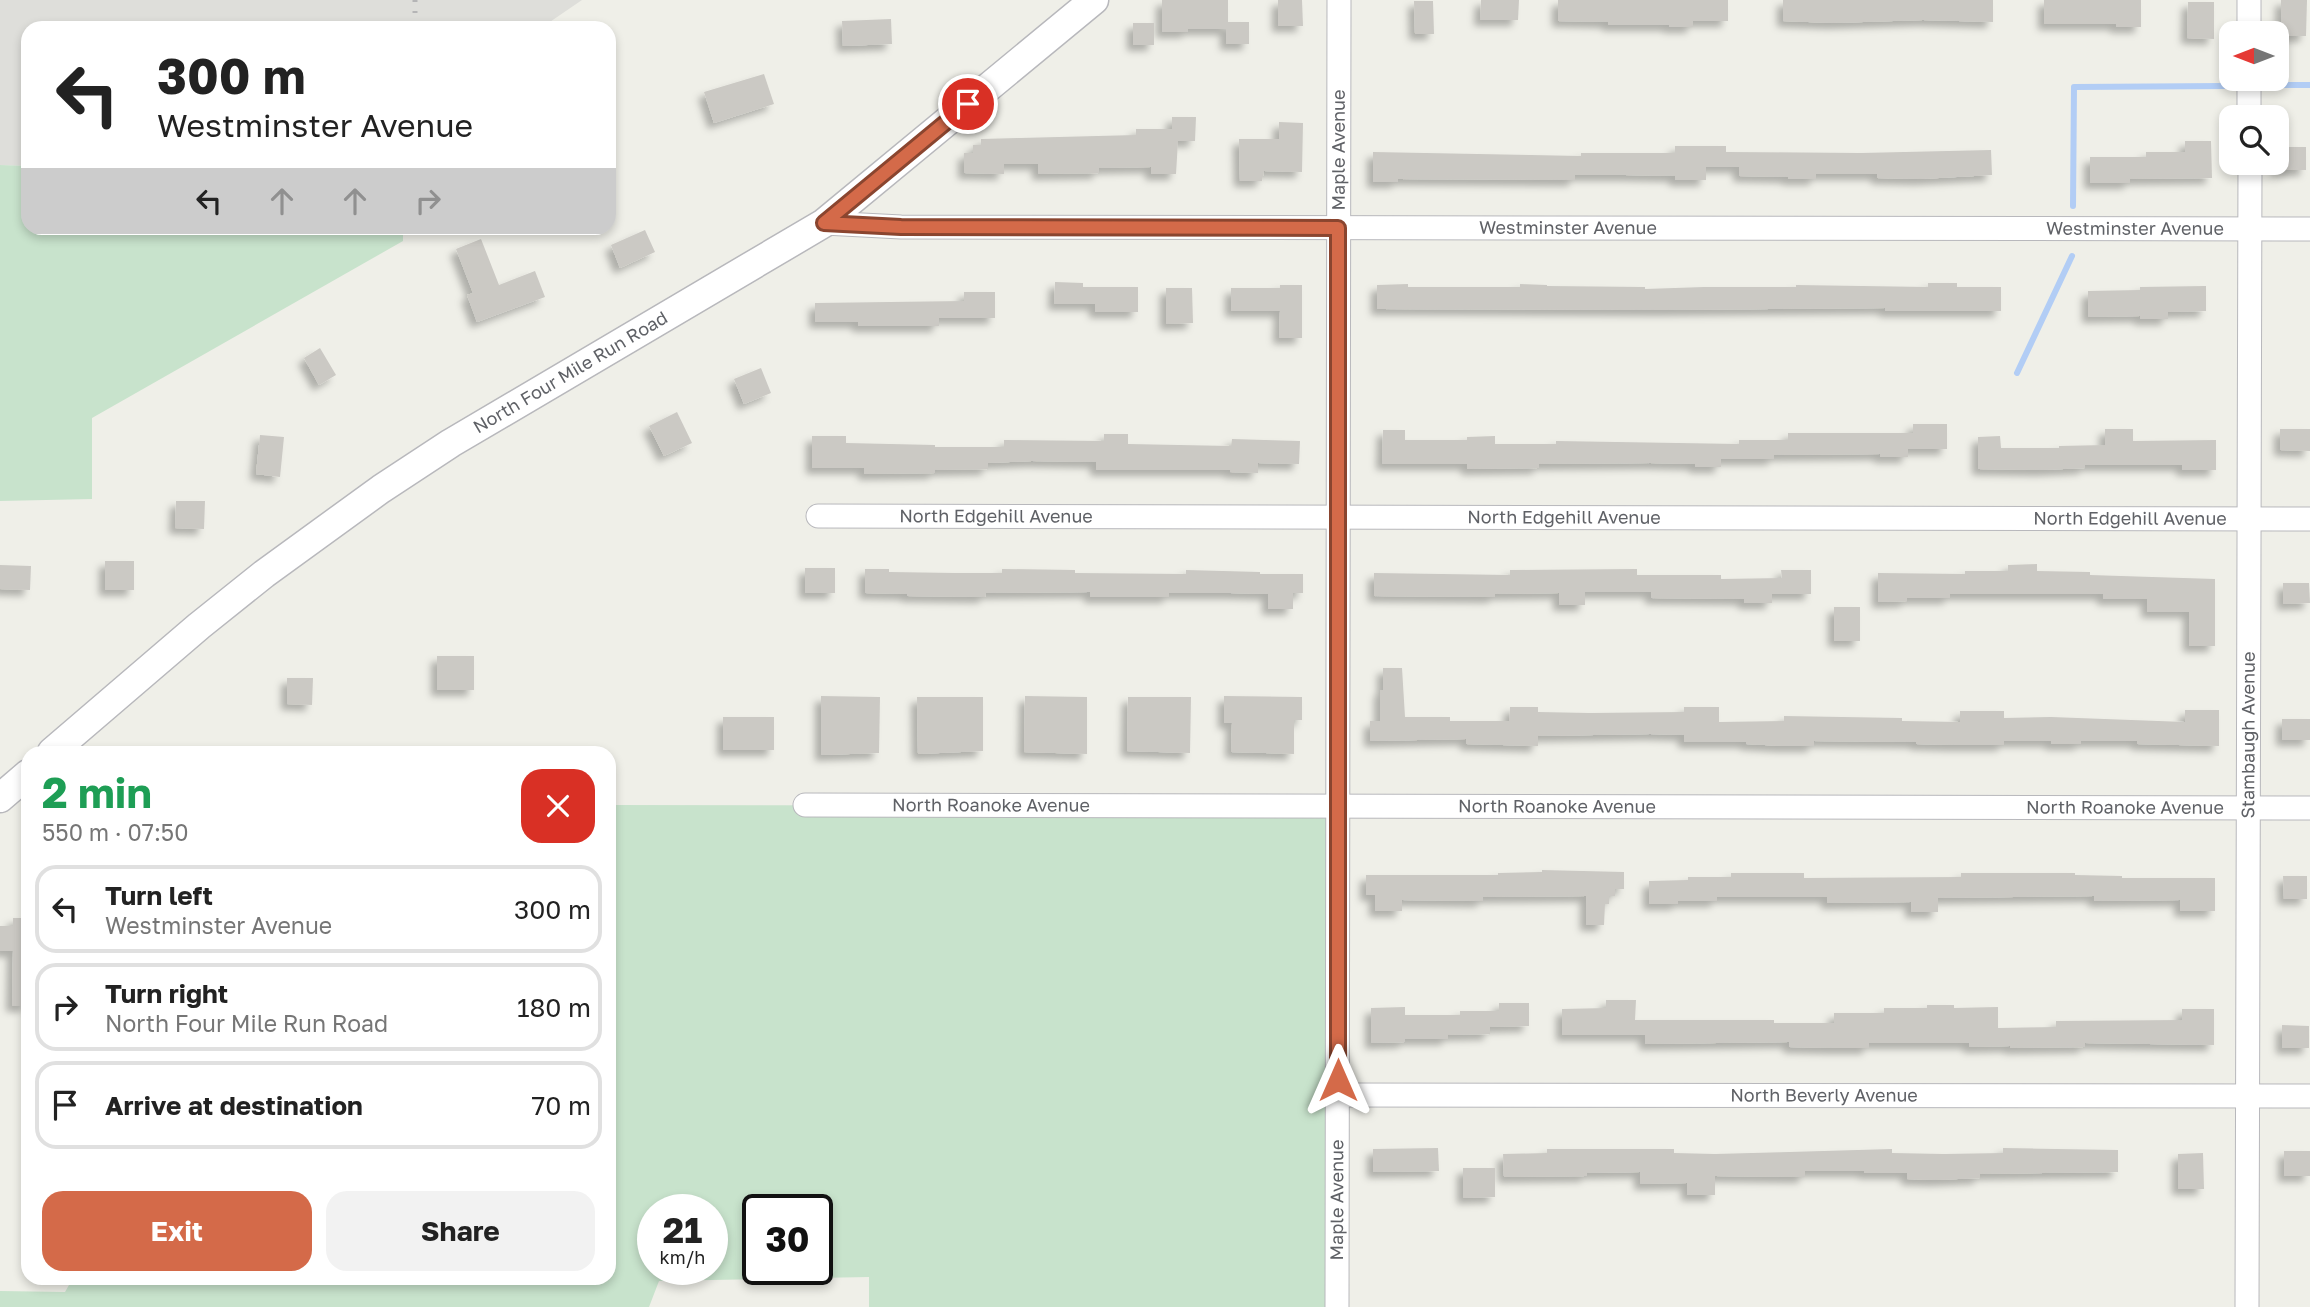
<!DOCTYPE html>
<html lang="en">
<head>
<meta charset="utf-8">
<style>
	body { margin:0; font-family:"Golos Text",sans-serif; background:#f2f2f2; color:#222; height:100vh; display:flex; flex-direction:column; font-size:26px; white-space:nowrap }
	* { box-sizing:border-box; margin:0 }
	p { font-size:23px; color:#767676 }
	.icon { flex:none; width:38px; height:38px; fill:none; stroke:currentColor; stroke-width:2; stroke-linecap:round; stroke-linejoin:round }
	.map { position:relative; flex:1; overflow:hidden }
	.sheet { position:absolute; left:21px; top:746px; width:595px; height:539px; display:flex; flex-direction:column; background:#fff; border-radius:21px; box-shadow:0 4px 10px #0003 }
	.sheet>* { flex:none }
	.guide { position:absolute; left:21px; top:21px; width:595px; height:214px; border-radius:21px; box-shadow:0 4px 10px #0003; background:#fff; color:#222; overflow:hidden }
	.needle { width:46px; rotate:270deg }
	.tools { position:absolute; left:2219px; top:21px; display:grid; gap:14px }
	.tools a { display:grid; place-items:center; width:70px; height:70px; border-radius:14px; background:#fff; box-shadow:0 4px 10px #0003; font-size:35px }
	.speed { position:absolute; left:637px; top:1194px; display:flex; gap:14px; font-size:35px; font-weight:700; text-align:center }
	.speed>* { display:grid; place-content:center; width:91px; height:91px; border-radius:50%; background:#fff; box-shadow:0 4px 10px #0003; line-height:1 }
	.speed small { font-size:18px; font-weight:400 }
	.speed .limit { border:4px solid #111; border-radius:10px; background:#fff; color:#111 }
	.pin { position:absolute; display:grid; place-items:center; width:60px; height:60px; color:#fff; margin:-30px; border:4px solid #fff; border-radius:50%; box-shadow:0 2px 7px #0007 }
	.me { position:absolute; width:77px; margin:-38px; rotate:0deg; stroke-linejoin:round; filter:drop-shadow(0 0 5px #0008) }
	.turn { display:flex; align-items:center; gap:24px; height:147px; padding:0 21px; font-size:32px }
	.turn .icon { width:91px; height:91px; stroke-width:2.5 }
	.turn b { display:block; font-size:49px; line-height:60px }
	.lanes { display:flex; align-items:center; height:66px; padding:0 21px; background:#0003; justify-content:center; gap:35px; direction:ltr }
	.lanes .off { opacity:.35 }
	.round { display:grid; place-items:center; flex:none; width:74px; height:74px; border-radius:21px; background:#f2f2f2 }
	.headline { display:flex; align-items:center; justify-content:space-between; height:119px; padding:0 21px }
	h1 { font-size:42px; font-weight:700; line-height:52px; color:#1e9e55 }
	.cta { display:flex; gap:14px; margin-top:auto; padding:14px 21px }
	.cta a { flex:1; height:80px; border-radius:21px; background:#d46a49; color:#fff; font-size:28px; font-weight:700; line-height:80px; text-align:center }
	.cta a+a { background:#f2f2f2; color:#222 }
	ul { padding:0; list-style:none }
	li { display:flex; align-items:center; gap:21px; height:88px; margin:0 14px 10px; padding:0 7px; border:4px solid #e0e0e0; border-radius:21px }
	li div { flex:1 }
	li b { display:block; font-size:26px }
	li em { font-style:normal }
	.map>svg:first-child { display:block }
	.industrial { fill:#dededa }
	.green { fill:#c8e3cc; fill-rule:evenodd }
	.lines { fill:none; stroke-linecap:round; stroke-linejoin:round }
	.stream { stroke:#b2cdf5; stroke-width:6 }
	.building { fill:#cbc9c4; filter:url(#shadow) }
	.minor-casing { stroke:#b8b8bc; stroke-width:25 }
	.tertiary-casing { stroke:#b8b8bc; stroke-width:31 }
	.minor { stroke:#fff; stroke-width:23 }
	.tertiary { stroke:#fff; stroke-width:28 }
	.rail { stroke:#b5b5b6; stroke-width:5; stroke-dasharray:2 9; stroke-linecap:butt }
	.route-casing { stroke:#8a452f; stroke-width:18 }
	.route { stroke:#d46a49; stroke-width:12 }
	.labels { text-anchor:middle; stroke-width:5; stroke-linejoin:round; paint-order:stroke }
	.street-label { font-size:18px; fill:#5f6166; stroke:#fff }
</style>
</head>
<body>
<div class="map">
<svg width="2310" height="1307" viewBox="0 0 2310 1307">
	<defs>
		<filter id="shadow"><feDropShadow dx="-6" dy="6" stdDeviation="3.5" flood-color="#0004"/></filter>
	</defs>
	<rect width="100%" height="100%" fill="#efefe8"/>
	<!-- industrial -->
	<polygon class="industrial" points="0,0 582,0 541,28 28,28 28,166 0,165"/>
	<!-- green -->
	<g class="green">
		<polygon points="0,165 28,166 28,228 403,228 403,241 92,418 92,499 0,501"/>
		<path d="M609,805L1338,806L1337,1307H869V1277L659,1281L649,1307H0V1291L65,1292L73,1278H609ZM653,1209H712V1269H653ZM758,1209H817V1269H758Z"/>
	</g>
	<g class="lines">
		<!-- stream -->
		<g class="stream">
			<polyline points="2276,85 2310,85"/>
			<polyline points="2073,206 2074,87 2225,86"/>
			<polyline points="2017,373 2072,256"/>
		</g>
	</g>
	<!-- building -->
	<g class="building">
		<polygon points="1162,0 1228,0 1228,22 1249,22 1249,44 1226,44 1226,29 1188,29 1188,32 1162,32"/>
		<polygon points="1278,0 1302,0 1303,26 1278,26"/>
		<polygon points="1481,0 1519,0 1518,20 1480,20"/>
		<polygon points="1558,0 1728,0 1728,21 1693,21 1693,27 1669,27 1669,25 1608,25 1608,22 1558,21"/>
		<polygon points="1783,0 1993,0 1993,22 1923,20 1833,23 1783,21"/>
		<polygon points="2044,0 2141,0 2141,27 2116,27 2116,24 2044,24"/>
		<polygon points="2281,0 2307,0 2306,36 2281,36"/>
		<polygon points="1414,1 1433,1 1434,34 1415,34"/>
		<polygon points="2188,2 2214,2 2214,39 2187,38"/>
		<polygon points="891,19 892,44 843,46 842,21"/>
		<rect x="1133" y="23" width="21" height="22"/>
		<polygon points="764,74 774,104 714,123 704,92"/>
		<polygon points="1172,117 1196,117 1195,141 1178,141 1176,174 1151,174 1151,167 1099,168 1099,173 1038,174 1038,164 1004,164 1004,174 964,173 964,153 973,153 973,145 981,145 981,139 1136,135 1136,129 1172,129"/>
		<polygon points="1279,122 1303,123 1302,172 1264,171 1262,181 1240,181 1239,139 1279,139"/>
		<polygon points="2185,141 2211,141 2212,178 2130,179 2130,183 2090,183 2090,157 2146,157 2146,152 2185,152"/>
		<polygon points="1675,146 1726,146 1726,152 1861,153 1991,150 1992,175 1921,179 1877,178 1877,174 1816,174 1816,179 1788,179 1788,177 1739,176 1739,167 1706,167 1706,180 1675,180 1675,176 1625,175 1575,175 1575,180 1398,179 1398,182 1373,182 1373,152 1581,156 1581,153 1675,153"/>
		<rect x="2277" y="147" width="29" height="23"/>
		<polygon points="645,230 655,252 620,268 611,245"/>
		<polygon points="481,239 499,285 535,271 545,297 477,322 467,295 473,293 456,249"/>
		<polygon points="1055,282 1083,283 1083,287 1138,287 1138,312 1095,312 1095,304 1054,304"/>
		<polygon points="1928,283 1957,283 1957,287 2001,287 2001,311 1885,311 1885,308 1664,310 1377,309 1377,285 1408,284 1408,287 1520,287 1520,284 1547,285 1547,286 1645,287 1645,289 1704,287 1796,287 1796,285 1928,287"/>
		<polygon points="1280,285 1302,285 1302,338 1279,338 1280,311 1231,311 1231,288 1280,288"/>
		<polygon points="2206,286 2206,311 2168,312 2168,319 2140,319 2140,316 2088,317 2088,291 2140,290 2140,287"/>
		<polygon points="1166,288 1192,288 1193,323 1166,324"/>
		<polygon points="964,292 995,292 995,318 939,318 939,326 858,326 858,322 815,322 815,303 964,301"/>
		<polygon points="320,348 336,375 319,385 304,358"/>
		<polygon points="761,368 771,393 744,404 734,379"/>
		<polygon points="677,412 692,443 664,456 649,426"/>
		<polygon points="1913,424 1947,424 1947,449 1908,449 1908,457 1880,457 1880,454 1774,455 1774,459 1721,459 1721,467 1695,467 1695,464 1650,463 1539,464 1539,468 1467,469 1467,464 1382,464 1383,430 1405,430 1405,440 1467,440 1467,437 1495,436 1495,444 1556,444 1556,441 1739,444 1739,440 1788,440 1788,433 1913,433"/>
		<polygon points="2105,429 2133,429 2133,441 2216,440 2216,470 2182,470 2182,465 2085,465 2085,468 2042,470 1978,469 1978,437 2000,436 2001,448 2059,448 2059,446 2105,445"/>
		<polygon points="2280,429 2310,429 2310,451 2280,450"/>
		<polygon points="1104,434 1128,434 1128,444 1231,446 1232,439 1300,441 1299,464 1258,463 1258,473 1230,472 1230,470 1096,470 1096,462 1032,461 988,463 988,469 935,470 935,473 864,474 864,468 812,468 812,436 846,436 846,443 935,445 935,447 1004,447 1004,440 1104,441"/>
		<polygon points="260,435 284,437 280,477 256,474"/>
		<polygon points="176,501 205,501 204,529 175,528"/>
		<rect x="105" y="561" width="29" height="29"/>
		<polygon points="2037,564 2037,571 2090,572 2090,575 2215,579 2215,646 2189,646 2189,612 2147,612 2147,599 2103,599 2103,594 1950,594 1950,598 1907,598 1907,601 1878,602 1878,573 1965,574 1965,571 2008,571 2008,565"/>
		<polygon points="0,565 31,566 30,590 0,589"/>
		<rect x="805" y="568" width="30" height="25"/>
		<polygon points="865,569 889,569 889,572 956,573 1002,573 1002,569 1075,570 1075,573 1186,574 1186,570 1260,572 1260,574 1303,574 1303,593 1293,593 1293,609 1268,609 1268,594 1230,593 1169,593 1169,597 1090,597 1090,592 986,593 985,597 907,596 907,594 865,593"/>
		<polygon points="1637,569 1637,575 1721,575 1721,579 1782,578 1781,570 1811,570 1811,594 1772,594 1772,603 1744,603 1744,599 1651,598 1651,592 1585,592 1585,605 1559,605 1559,593 1495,594 1495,597 1374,596 1374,573 1510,575 1510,570"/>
		<polygon points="2283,583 2309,583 2310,603 2283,604"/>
		<rect x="1834" y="607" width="26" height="34"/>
		<rect x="437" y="656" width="37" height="34"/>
		<polygon points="1383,668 1402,668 1405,717 1450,717 1450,721 1509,721 1510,707 1538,707 1538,712 1590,713 1684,712 1684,707 1719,707 1719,722 1784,721 1784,716 1902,718 1902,721 1960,722 1960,711 2004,711 2004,718 2051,717 2185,722 2185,710 2219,710 2219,746 2137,744 2137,741 2081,741 2081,744 2051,744 2051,741 2004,741 2004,745 1954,745 1916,744 1916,742 1814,741 1814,746 1783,746 1746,744 1746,742 1684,742 1684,735 1650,734 1538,736 1538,746 1466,744 1466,739 1370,741 1370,721 1380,721 1380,690 1383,690"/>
		<polygon points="287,678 313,678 312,705 287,704"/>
		<polygon points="821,696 880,697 879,753 821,755"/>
		<polygon points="1025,696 1087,697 1087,754 1024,752"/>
		<polygon points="1224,696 1302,697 1302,720 1294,720 1294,754 1231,752 1232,723 1224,723"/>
		<polygon points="917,697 983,697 983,751 918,754"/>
		<polygon points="1128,697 1191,697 1190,753 1127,751"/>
		<rect x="723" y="717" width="51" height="33"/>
		<rect x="2282" y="719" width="28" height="21"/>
		<polygon points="1542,870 1624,872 1624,889 1615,889 1615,896 1609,896 1609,904 1605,904 1604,925 1586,925 1586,896 1483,897 1483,901 1402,900 1402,911 1375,911 1375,895 1366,895 1366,875 1498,875 1498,873 1542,872"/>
		<polygon points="1731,873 1804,873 1804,878 1961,877 1961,873 2075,873 2075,875 2122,876 2122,878 2215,878 2215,911 2180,911 2180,900 2094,901 2094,896 1938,898 1938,912 1911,912 1911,902 1827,903 1827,897 1717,897 1717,901 1678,901 1678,904 1649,904 1649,881 1688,880 1688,877 1731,877"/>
		<polygon points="2283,876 2307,876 2307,899 2284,899"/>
		<polygon points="13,918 28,918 28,1006 12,1006 13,951 0,951 0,926 13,926"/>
		<polygon points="1606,1000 1636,1000 1635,1020 1774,1020 1774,1023 1834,1023 1834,1013 1884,1013 1884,1008 1927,1008 1927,1005 1954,1005 1954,1008 1998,1007 1998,1028 2056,1027 2056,1021 2182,1020 2182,1009 2214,1009 2214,1045 2085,1043 2085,1047 2010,1048 2010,1046 1969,1047 1969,1043 1869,1043 1869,1048 1834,1048 1789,1047 1789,1042 1645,1044 1645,1035 1562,1035 1562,1009 1606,1008"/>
		<polygon points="1499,1003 1529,1003 1529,1026 1490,1027 1490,1034 1448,1035 1448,1039 1405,1039 1405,1042 1371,1043 1371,1008 1405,1007 1405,1015 1460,1015 1460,1011 1499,1011"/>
		<polygon points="2282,1025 2309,1026 2309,1048 2282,1048"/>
		<polygon points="1438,1148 1439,1171 1373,1172 1373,1149"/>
		<polygon points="2003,1148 2118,1150 2118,1172 1980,1174 1980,1178 1936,1180 1907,1179 1907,1173 1864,1173 1864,1171 1805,1171 1805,1177 1715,1176 1715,1195 1687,1195 1687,1183 1640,1184 1640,1172 1587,1173 1587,1176 1504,1177 1503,1154 1547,1153 1547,1149 1674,1149 1674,1153 1715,1154 1892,1149 1892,1153 1944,1154 2003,1153"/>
		<rect x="2284" y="1151" width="26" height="25"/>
		<polygon points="2203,1153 2204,1189 2178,1189 2178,1154"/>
		<polygon points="1463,1168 1495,1168 1495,1197 1463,1198"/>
	</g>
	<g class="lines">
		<defs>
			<g id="minor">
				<polyline points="2249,0 2249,33"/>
				<polyline points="2249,79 2249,117"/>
				<path id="s1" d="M824,223L901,227L2310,229"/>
				<path id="s2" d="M818,516L2310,519"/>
				<path id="s3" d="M805,805L2310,808"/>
				<path id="s4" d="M1338,1095L2310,1096"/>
				<path id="s5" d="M1337,1307L1339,0"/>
				<path id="s6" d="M2247,1307L2250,163"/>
			</g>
			<g id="tertiary">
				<path id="s7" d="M52,752L199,626L264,574L381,489L451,443L824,223L1094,0"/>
				<polyline points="0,798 28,774"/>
			</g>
		</defs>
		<!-- minor casing -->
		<use href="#minor" class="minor-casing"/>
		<!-- tertiary casing -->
		<use href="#tertiary" class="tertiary-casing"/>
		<!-- minor -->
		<use href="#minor" class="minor"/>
		<!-- tertiary -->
		<use href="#tertiary" class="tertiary"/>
		<!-- rail -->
		<polyline class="rail" points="415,0 415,28"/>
	</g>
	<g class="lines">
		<defs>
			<polyline id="route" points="968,104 824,223 901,227 1338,228 1338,1080"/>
		</defs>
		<!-- route casing -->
		<use href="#route" class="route-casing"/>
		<!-- route -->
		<use href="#route" class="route"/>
	</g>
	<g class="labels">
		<!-- street labels -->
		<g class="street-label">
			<text dy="6" stroke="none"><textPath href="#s5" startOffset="1157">Maple Avenue</textPath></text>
			<text dy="6" stroke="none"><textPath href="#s1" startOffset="744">Westminster Avenue</textPath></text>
			<text dy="6" stroke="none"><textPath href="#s1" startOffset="1311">Westminster Avenue</textPath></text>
			<text dy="6" stroke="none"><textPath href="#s7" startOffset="644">North Four Mile Run Road</textPath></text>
			<text dy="6" stroke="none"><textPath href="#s2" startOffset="178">North Edgehill Avenue</textPath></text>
			<text dy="6" stroke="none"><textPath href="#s2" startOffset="746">North Edgehill Avenue</textPath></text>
			<text dy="6" stroke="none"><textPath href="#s2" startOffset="1312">North Edgehill Avenue</textPath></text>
			<text dy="6" stroke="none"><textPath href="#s6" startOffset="572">Stambaugh Avenue</textPath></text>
			<text dy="6" stroke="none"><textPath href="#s3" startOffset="186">North Roanoke Avenue</textPath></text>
			<text dy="6" stroke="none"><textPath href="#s3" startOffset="752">North Roanoke Avenue</textPath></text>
			<text dy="6" stroke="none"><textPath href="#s3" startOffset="1320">North Roanoke Avenue</textPath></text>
			<text dy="6" stroke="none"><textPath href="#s4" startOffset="486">North Beverly Avenue</textPath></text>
			<text dy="6" stroke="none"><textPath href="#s5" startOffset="107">Maple Avenue</textPath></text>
		</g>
	</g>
</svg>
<div class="tools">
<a><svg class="needle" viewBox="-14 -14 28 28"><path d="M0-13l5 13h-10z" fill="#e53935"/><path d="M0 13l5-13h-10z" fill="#767676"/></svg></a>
<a><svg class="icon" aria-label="search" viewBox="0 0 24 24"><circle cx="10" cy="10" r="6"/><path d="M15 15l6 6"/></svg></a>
</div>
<div class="speed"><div>21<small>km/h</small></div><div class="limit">30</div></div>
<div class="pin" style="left:968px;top:104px;background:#d93025"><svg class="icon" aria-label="arrive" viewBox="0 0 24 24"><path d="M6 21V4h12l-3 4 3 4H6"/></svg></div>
<svg class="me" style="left:1338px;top:1080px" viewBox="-20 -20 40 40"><path d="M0-17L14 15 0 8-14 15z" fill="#d46a49" stroke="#fff" stroke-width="4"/></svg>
<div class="guide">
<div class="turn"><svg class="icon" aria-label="left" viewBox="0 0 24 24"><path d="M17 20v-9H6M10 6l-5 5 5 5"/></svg><div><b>300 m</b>Westminster Avenue</div></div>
<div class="lanes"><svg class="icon" aria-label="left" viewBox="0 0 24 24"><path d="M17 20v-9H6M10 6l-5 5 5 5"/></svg><svg class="icon off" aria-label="ahead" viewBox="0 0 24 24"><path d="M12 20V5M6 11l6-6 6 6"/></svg><svg class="icon off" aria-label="ahead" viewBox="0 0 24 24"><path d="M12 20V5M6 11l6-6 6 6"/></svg><svg class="icon off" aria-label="right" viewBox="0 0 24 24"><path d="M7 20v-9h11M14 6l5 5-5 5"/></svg></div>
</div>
<section class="sheet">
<div class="headline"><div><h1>2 min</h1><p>550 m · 07:50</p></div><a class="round" style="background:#d93025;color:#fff"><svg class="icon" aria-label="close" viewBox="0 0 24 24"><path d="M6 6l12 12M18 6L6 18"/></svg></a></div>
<ul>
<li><svg class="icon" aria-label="left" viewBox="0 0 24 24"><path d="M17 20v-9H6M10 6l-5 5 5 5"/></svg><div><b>Turn left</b><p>Westminster Avenue</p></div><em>300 m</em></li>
<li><svg class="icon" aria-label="right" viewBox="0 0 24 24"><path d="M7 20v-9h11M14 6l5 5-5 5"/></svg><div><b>Turn right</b><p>North Four Mile Run Road</p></div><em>180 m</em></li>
<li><svg class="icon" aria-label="arrive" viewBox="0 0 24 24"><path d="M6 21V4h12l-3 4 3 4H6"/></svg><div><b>Arrive at destination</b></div><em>70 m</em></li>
</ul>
<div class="cta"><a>Exit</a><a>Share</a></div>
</section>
</div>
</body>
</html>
